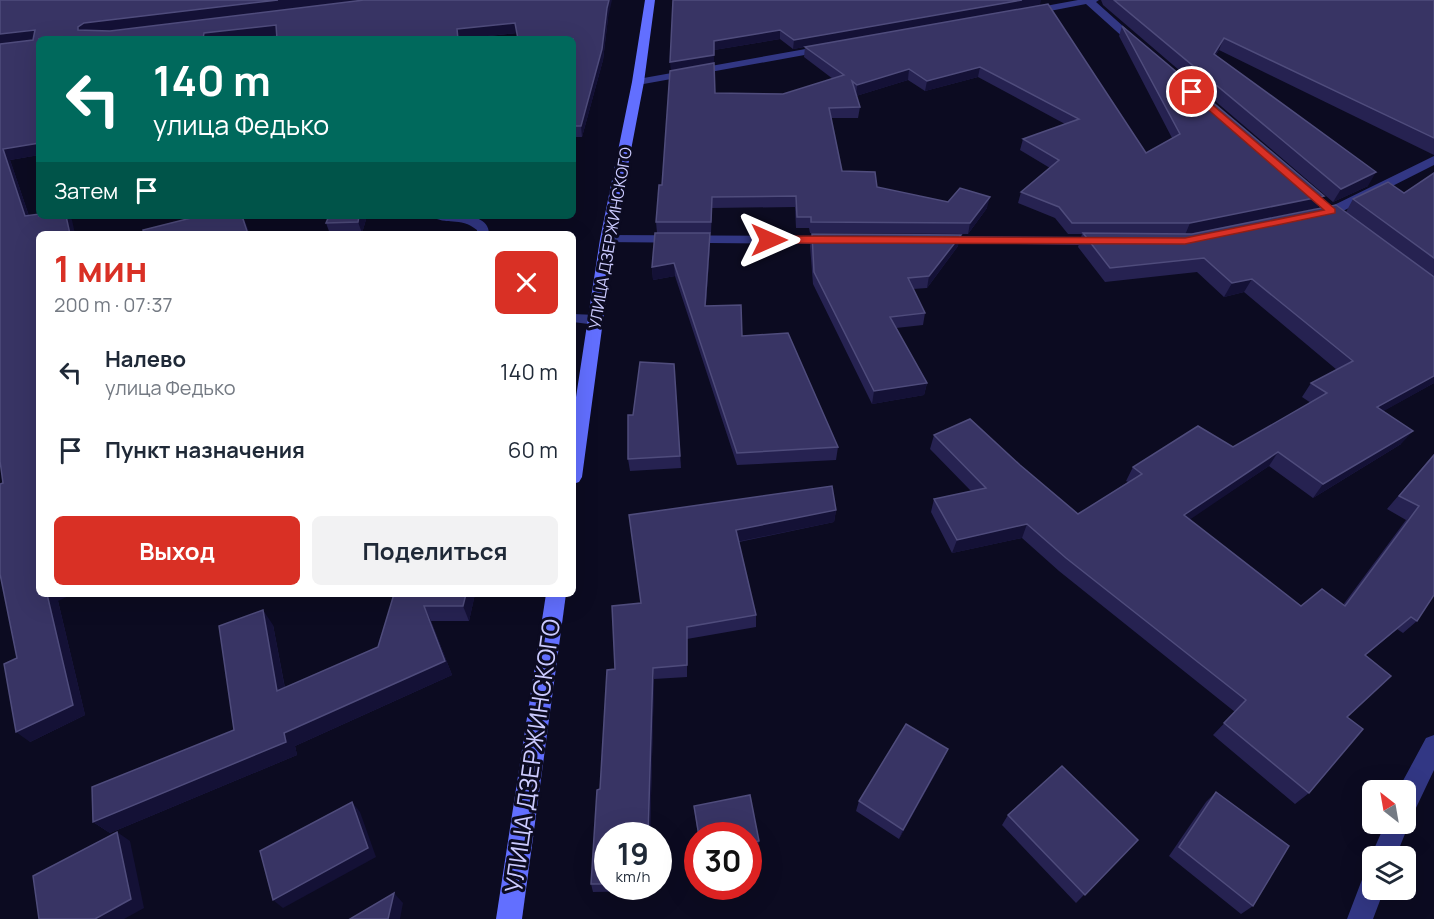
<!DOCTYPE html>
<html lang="ru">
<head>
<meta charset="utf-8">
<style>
	body { margin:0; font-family:Manrope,sans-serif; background:#f2f2f3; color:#1f2937; height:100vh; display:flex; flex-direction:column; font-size:22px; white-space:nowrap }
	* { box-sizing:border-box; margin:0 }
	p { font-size:20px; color:#747a83 }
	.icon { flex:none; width:33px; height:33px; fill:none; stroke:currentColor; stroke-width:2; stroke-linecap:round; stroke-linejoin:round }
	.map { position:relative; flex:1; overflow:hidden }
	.side { position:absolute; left:36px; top:231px; width:540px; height:366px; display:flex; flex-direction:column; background:#fff; border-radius:9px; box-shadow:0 6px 24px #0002 }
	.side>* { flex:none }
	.hud { position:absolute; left:36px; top:36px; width:540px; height:183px; border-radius:9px; box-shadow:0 6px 24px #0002; background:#00695c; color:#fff; overflow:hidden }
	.needle { width:39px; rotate:329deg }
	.fabs { position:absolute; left:1362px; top:780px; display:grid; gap:12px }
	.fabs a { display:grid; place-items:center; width:54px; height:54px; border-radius:9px; background:#fff; box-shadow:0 6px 24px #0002; font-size:30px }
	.speed { position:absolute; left:594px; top:822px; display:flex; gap:12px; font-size:30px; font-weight:700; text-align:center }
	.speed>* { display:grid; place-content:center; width:78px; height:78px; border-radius:50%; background:#fff; box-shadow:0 6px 24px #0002; line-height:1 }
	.speed small { font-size:15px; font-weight:400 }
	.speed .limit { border:9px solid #d22; background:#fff; color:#111 }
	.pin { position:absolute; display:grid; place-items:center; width:51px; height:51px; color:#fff; margin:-26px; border:3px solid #fff; border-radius:50%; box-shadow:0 2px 6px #0007 }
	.me { position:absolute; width:66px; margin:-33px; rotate:90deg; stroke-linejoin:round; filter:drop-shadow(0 0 4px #0008) }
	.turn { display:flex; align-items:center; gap:21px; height:126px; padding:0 18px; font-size:27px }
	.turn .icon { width:78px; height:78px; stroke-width:2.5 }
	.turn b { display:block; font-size:42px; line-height:51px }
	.then { display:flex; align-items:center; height:57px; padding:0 18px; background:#0003; gap:12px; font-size:22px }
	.round { display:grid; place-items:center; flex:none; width:63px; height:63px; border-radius:9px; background:#f2f2f3 }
	.summary { display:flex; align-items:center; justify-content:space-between; height:102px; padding:0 18px }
	h1 { font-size:36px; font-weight:700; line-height:45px; color:#d93025 }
	.primary-button { display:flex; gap:12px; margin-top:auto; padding:12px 18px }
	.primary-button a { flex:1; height:69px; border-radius:9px; background:#d93025; color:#fff; font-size:24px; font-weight:700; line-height:69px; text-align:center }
	.primary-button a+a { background:#f2f2f3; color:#1f2937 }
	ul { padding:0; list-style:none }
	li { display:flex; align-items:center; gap:18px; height:78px; padding:0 18px }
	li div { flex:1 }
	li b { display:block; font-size:22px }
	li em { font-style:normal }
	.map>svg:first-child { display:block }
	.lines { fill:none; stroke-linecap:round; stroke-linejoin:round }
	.lane { fill:#323784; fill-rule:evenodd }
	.street { fill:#323784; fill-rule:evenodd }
	.secondary { fill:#626fff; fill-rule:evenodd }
	.wall { fill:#262251 }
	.shaded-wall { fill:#141136 }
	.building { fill:#383464; stroke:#4f4c7c; stroke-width:1.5 }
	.route { fill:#d93025; stroke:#8d1f18; stroke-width:1.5 }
	.labels { text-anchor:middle; stroke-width:6; stroke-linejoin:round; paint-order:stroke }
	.far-street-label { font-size:16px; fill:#cccbff; stroke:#0c0b21 }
	.near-street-label { font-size:24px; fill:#cccbff; stroke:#0c0b21 }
</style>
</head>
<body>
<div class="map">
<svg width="1434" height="919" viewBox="0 0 1434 919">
	<rect width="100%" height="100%" fill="#0c0b21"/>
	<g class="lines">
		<!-- lane -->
		<g class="lane">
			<path d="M432,216C448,216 489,210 489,234H477V230C460,216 445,226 432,216Z"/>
			<polygon points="573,314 596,315 603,320 596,325 573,322"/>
		</g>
		<!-- street -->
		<g class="street">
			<polygon points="1078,0 1099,0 1096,2 1143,44 1143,48 1135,48 1086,4 1029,15 1024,12 1029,9"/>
			<polygon points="828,45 833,48 832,50 638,85 632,82 638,79"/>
			<polygon points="1434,156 1434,165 1337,214 1317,218 1310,214 1312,211 1328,208"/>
			<polygon points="607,235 833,236 840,240 833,244 602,242 600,239"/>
			<polygon points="936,236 1103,237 1110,241 1103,245 931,243 929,240"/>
			<polygon points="1434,735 1434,770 1415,810 1406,813 1406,790 1398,790 1426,738"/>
			<polygon points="1406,815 1409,824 1396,856 1372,856 1372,859 1371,856 1385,824 1406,824"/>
			<polygon points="1372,873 1372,890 1384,890 1373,919 1347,919 1363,877"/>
		</g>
		<!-- secondary -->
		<g class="secondary">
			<polygon points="645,0 655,0 644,82 614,239 582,477 579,482 573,484 573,417 600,239 632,82"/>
			<polygon points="546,594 566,594 522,919 496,919"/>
		</g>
	</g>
	<!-- wall -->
	<g class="wall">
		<polygon points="0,0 608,18 603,60 582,137 573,137 573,39 517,33 461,39 277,39 277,36 248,39 39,39 39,155 10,160 29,216 72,220 39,234 58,601 85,715 30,742 17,658 3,483"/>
		<polygon points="673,0 1040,5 793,49 780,39 714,50 714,63 671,71"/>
		<polygon points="1101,0 1434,0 1434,155 1219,50 1216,55 1368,186 1333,202 1103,5"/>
		<polygon points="1048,4 1146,153 1172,138 1119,36 1122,26 1324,196 1317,208 1190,234 1346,212 1353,199 1404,193 1434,173 1434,383 1383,411 1401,444 1313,498 1269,466 1189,519 1301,606 1343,605 1406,520 1387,509 1434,454 1434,595 1417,621 1403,633 1397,629 1365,656 1347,717 1309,793 1295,804 1213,735 1235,712 1059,571 1022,538 952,553 931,512 934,499 971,491 930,449 934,435 1020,465 1078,514 1128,482 1126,481 1133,467 1233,447 1311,403 1302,397 1311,383 1337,370 1244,292 1224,297 1197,272 1105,282 1078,247 1082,234 1068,234 1055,218 1018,203 1021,192 1050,168 1020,150 1023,139 1065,124 978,77 925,91 908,80 856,96 860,107 858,118 831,118 842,171 877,187 948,202 987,208 968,234 810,233 809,228 796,228 795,207 712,208 711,233 710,233 710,246 706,305 742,336 838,447 836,460 737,465 675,276 653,280 652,267 657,233 656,222 662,185 715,93 783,94 833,79 804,57 805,47"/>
		<polygon points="367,216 362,233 330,234 326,223"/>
		<polygon points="812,234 958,246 927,288 913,289 925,313 923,325 896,328 927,383 924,395 872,404 813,284 810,246"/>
		<polygon points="674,364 681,468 630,471 628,459 633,415"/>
		<polygon points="836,510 834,522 739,542 756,615 756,627 687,639 687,677 654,679 650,836 608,836 608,886 648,886 648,891 593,892 591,884 600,789 615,669 641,603 629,515"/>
		<polygon points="394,594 475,594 469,621 431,621 452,675 295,746 297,755 110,833 93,822 234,730 273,625 285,688 378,647"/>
		<polygon points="943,760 899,839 856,811 859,801"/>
		<polygon points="1216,792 1253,906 1241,914 1169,856 1206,802"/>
		<polygon points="694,806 759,841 758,846 748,848 748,836 698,836"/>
		<polygon points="1008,815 1138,840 1076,903 1002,825"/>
	</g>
	<!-- shaded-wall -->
	<g class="shaded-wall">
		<polygon points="278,0 365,0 90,34 78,30 78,27 84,23"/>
		<polygon points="609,0 612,0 608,18 603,60 582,137 581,126"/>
		<polygon points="1022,0 1041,0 1040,5 793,49 794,40"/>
		<polygon points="515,23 517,33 458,39 457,29"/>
		<polygon points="276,25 280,35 248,39 203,39 204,33"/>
		<polygon points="35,30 40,39 0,45 0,34"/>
		<polygon points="780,30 780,39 714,50 714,41"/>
		<polygon points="1224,38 1219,50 1209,66 1214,54"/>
		<polygon points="714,55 714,63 671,71 670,62"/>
		<polygon points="980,67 978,77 925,91 927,81"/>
		<polygon points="909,69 908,80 856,96 857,85"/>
		<polygon points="39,143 39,155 10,160 33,228 25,216 3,149"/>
		<polygon points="1376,172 1368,186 1333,202 1341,189"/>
		<polygon points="1324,196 1317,208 1185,235 1190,223"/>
		<polygon points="990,197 987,208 968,234 970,223"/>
		<polygon points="66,216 69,216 72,220 75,234 70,234"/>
		<polygon points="242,216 243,216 250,234 248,234"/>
		<polygon points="359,216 367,216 362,233 358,222"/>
		<polygon points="710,233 710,246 705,318 705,306"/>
		<polygon points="961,235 958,246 927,288 929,276"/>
		<polygon points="674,263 675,276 653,280 652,267"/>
		<polygon points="1252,279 1244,292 1224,297 1232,283"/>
		<polygon points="1434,376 1434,383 1366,421 1377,407"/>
		<polygon points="927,383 924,395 872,404 874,391"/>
		<polygon points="1413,431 1401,444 1313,498 1323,484"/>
		<polygon points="1278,452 1269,466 1176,529 1184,515"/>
		<polygon points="836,510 834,522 736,542 736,530"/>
		<polygon points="1027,524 1022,538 952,553 957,540"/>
		<polygon points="47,594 73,594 58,601 85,715 30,742 16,732"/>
		<polygon points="466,594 475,594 469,621 463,606"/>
		<polygon points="424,606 431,621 452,675 295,746 297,755 110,833 93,822 284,733"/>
		<polygon points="263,610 273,625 288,705 277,691"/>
		<polygon points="1411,617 1397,629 1351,668 1365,655"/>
		<polygon points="653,668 654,679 650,836 648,836"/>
		<polygon points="948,749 943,760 899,839 903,830"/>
		<polygon points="352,802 360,812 376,857 283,908 273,900"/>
		<polygon points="117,832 130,841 144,908 124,919 95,919"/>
		<polygon points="394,893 403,903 400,919 388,919"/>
	</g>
	<!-- building -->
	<g class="building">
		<polygon points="0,0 278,0 84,23 78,27 78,30 110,31 364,0 609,0 607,8 602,49 581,126 573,126 573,39 518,39 515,23 457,29 458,39 277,39 276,25 204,33 203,39 39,39 39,143 3,149 25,216 39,214 39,216 66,216 70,234 39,234 39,594 47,594 73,705 16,732 4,664 17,658 0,574 0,484 3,483 0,461 0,44 33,40 35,30 0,34"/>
		<polygon points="673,0 1022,0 794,40 780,30 714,41 714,55 670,62"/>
		<polygon points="1114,0 1434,0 1434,138 1224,38 1214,54 1376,172 1341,189"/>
		<polygon points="1048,4 1146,153 1180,134 1122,26 1324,196 1190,223 1072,223 1059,207 1021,192 1059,160 1023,139 1079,119 980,67 927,81 909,69 857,85 852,81 860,107 829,108 842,171 875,172 877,187 948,202 960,188 990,197 970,223 811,222 811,217 797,217 796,196 712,197 711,222 656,222 659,185 662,185 670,71 714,63 715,93 783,94 844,75 805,47"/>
		<polygon points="1434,173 1434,258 1353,199 1388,182 1404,193"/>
		<polygon points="1336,205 1434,277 1434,376 1377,407 1413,431 1323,484 1278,452 1184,515 1301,606 1322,589 1345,606 1419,506 1399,496 1434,455 1434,595 1417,621 1411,617 1365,655 1391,676 1347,717 1363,729 1309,793 1224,723 1246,700 1066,558 1027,524 957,540 934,499 986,488 934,435 970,419 1020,465 1078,514 1142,474 1133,467 1198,426 1233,447 1327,393 1311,383 1353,361 1252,279 1232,283 1204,258 1110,268 1083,233 1192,234"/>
		<polygon points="199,216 242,216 248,234 144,234 143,230"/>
		<polygon points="329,216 359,216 358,222 326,223"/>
		<polygon points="655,233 710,233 705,306 741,305 742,336 788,333 838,447 737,453 674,263 652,267"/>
		<polygon points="812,234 961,235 929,276 908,278 925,313 890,317 927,383 874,391 814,272"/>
		<polygon points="640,362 674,364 680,456 628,459 628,415 633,415"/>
		<polygon points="832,486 836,510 736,530 756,615 687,627 687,665 653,668 648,836 608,836 608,884 591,884 597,790 600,789 607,670 615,669 612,606 641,603 629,515"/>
		<polygon points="394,594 466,594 463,606 424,606 445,661 284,733 286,742 93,822 92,787 234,730 219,626 263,610 277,691 378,647"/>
		<polygon points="906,724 948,749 903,830 859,801"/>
		<polygon points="1062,766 1138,840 1085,895 1008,815"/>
		<polygon points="1216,792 1289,846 1253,906 1179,847"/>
		<polygon points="750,795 759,841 748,843 748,836 699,836 694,806"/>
		<polygon points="352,802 368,848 273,900 260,851"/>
		<polygon points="117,832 131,899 95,919 39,919 33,876"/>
		<polygon points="394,893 388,919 350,919"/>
	</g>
	<!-- route -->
	<polygon class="route" points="1189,90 1195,90 1335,209 1335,213 1185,244 769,243 764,240 769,236 1185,238 1324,210 1189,93"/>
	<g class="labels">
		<!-- far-street labels -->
		<g class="far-street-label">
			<text transform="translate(610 238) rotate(-80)" y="6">УЛИЦА ДЗЕРЖИНСКОГО</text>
		</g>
		<!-- near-street labels -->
		<g class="near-street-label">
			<text transform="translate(533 756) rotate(-82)" y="8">УЛИЦА ДЗЕРЖИНСКОГО</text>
		</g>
	</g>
</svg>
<div class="fabs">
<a><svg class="needle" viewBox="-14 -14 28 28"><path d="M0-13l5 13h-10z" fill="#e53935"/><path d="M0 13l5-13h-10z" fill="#747a83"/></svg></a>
<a><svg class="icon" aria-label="layers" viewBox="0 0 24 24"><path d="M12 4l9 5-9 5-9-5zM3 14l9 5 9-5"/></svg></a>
</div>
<div class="speed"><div>19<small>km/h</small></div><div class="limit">30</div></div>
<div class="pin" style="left:1192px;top:92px;background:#d93025"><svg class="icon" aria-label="arrive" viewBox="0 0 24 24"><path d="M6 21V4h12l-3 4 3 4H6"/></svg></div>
<svg class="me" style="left:769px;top:240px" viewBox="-20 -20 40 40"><path d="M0-17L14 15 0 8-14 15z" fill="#d93025" stroke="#fff" stroke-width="4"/></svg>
<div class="hud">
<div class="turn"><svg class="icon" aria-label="left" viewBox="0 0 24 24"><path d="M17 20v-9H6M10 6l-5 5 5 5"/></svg><div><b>140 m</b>улица Федько</div></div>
<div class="then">Затем<svg class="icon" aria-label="arrive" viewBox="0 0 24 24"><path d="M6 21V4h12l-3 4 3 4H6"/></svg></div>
</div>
<section class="side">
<div class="summary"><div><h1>1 мин</h1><p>200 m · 07:37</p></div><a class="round" style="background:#d93025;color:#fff"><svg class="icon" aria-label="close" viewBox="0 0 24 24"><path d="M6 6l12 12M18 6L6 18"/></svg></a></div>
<ul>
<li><svg class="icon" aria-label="left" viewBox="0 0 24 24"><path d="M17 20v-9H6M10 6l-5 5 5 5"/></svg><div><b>Налево</b><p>улица Федько</p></div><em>140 m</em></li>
<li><svg class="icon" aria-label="arrive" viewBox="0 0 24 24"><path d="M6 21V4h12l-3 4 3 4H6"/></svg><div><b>Пункт назначения</b></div><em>60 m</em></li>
</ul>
<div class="primary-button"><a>Выход</a><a>Поделиться</a></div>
</section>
</div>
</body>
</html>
